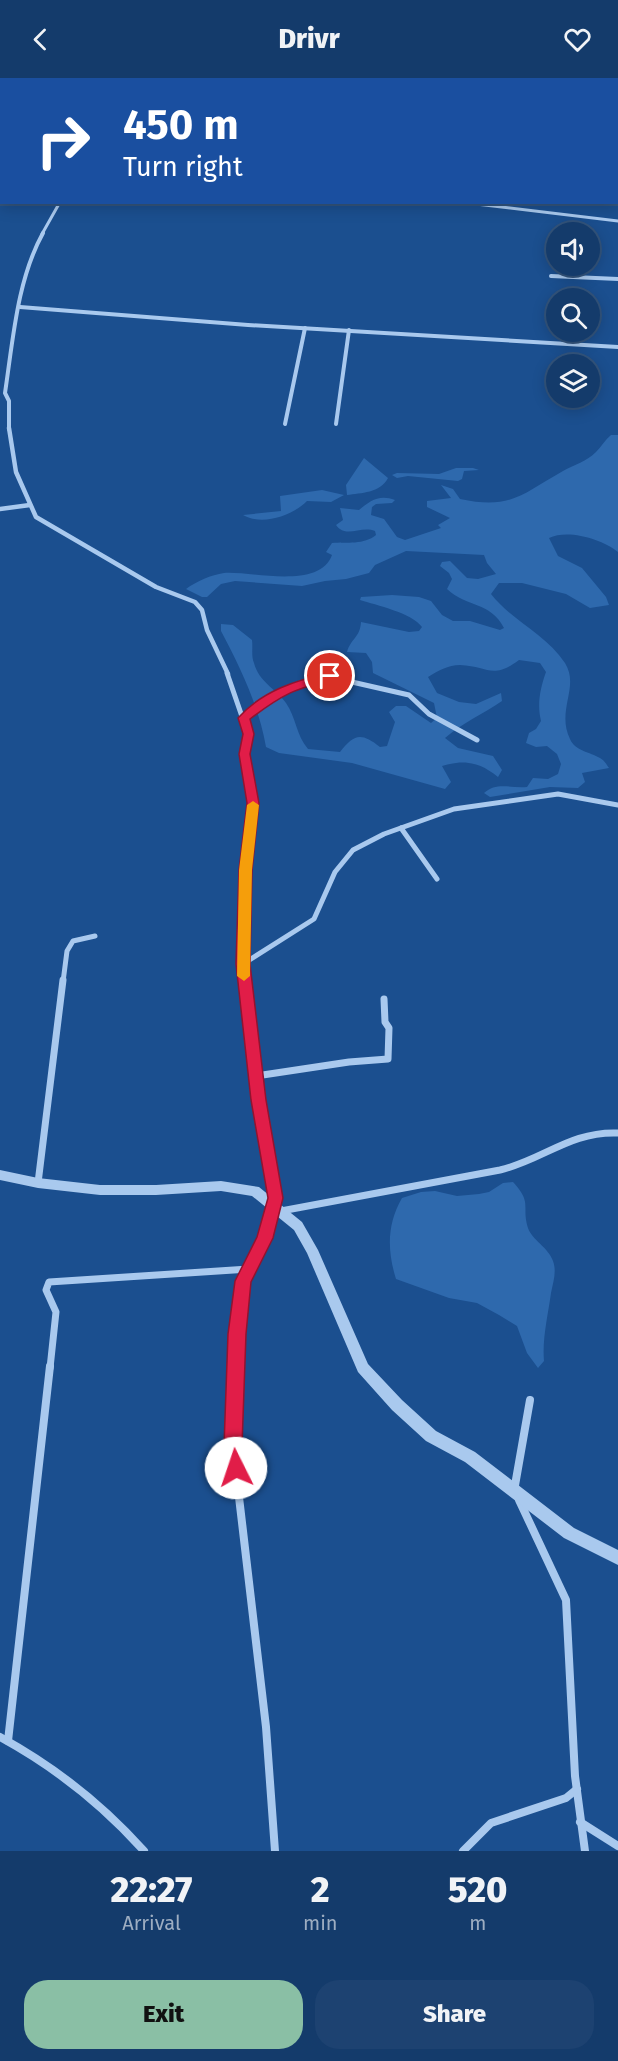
<!DOCTYPE html>
<html lang="en">
<head>
<meta charset="utf-8">
<style>
	body { margin:0; font-family:"Fira Sans",sans-serif; background:#1d4271; color:#f1f3f6; height:100vh; display:flex; flex-direction:column; font-size:22px; white-space:nowrap }
	* { box-sizing:border-box; margin:0 }
	p { font-size:20px; color:#9dadc1 }
	.icon { flex:none; width:33px; height:33px; fill:none; stroke:currentColor; stroke-width:2; stroke-linecap:round; stroke-linejoin:round }
	.map { position:relative; height:1773px; overflow:hidden }
	.side { display:flex; flex-direction:column; background:#143b6b; flex:1 }
	.side>* { flex:none }
	.guide { position:absolute; left:0px; top:0px; width:618px; height:126px; box-shadow:0 3px 15px #0003,0 0 0 2px #33557e; background:#1a4fa0; color:#fff; overflow:hidden }
	.fabs { position:absolute; left:546px; top:144px; display:grid; gap:12px }
	.fabs a { display:grid; place-items:center; width:54px; height:54px; border-radius:50%; background:#143b6b; box-shadow:0 3px 15px #0003,0 0 0 2px #33557e; font-size:30px }
	.pin { position:absolute; display:grid; place-items:center; width:51px; height:51px; color:#fff; margin:-26px; border:3px solid #fff; border-radius:50%; box-shadow:0 2px 6px #0007 }
	.me { position:absolute; width:66px; margin:-33px; rotate:356deg; stroke-linejoin:round; filter:drop-shadow(0 0 4px #0008) }
	.turn { display:flex; align-items:center; gap:21px; height:126px; padding:0 24px; font-size:27px }
	.turn .icon { width:78px; height:78px; stroke-width:2.5 }
	.turn b { display:block; font-size:42px; line-height:51px }
	.eta { display:flex; justify-content:space-evenly; align-items:center; height:102px; text-align:center }
	.eta b { font-size:36px; font-weight:800; line-height:42px }
	.primary-button { display:flex; gap:12px; margin-top:auto; padding:12px 24px }
	.primary-button a { flex:1; height:69px; border-radius:24px; background:#8abfa5; color:#111; font-size:24px; font-weight:800; line-height:69px; text-align:center }
	.primary-button a+a { background:#1d4271; color:#f1f3f6 }
	header { display:flex; justify-content:space-between; align-items:center; height:78px; padding:0 24px; background:#143b6b; font-size:27px; font-weight:800 }
	.map>svg:first-child { display:block }
	.green { fill:#2e69ad }
	.lines { fill:none; stroke-linecap:round; stroke-linejoin:round }
	.minor-far5 { stroke:#a9c9ee; stroke-width:3 }
	.minor-far4 { stroke:#a9c9ee; stroke-width:4 }
	.minor-far3 { stroke:#a9c9ee; stroke-width:4.5 }
	.minor-far2 { stroke:#a9c9ee; stroke-width:5 }
	.minor-far1 { stroke:#a9c9ee; stroke-width:7 }
	.minor { stroke:#a9c9ee; stroke-width:8 }
	.tertiary { fill:#a9c9ee; fill-rule:evenodd }
	.secondary { fill:#d6e6fa; fill-rule:evenodd }
	.route { fill:#e11d48; stroke:#92132f; stroke-width:1.5 }
	.slow { fill:#f59e0b }
</style>
</head>
<body>
<header><svg class="icon" aria-label="back" viewBox="0 0 24 24"><path d="M15 5l-7 7 7 7"/></svg>Drivr<svg class="icon" aria-label="heart" viewBox="0 0 24 24"><path d="M12 20l-8-8c-3-5 5-10 8-4 3-6 11-1 8 4z"/></svg></header>
<div class="map">
<svg width="618" height="1773" viewBox="0 0 618 1773">
	<rect width="100%" height="100%" fill="#1b4f8f"/>
	<!-- green -->
	<g class="green">
		<path d="M611,357H618V474C602,461 568,451 549,460L558,478L582,490L606,519L609,527L590,530L566,516L522,505H499L491,516C512,543 546,556 565,585C580,609 556,632 570,661C575,673 590,674 600,680C604,682 607,687 609,690L582,695L585,704L578,710L550,709L490,719L484,715C497,703 512,711 527,709L533,700L548,701L558,696L561,686L557,676L547,668L536,669L526,665L529,655L536,651L541,643C537,626 540,611 546,594L540,585L519,582C492,602 488,588 460,587C448,587 438,593 428,599L437,615L459,624L476,626L501,615L502,623C483,636 462,645 445,660L458,670L493,678L502,692L498,699C480,684 464,681 442,688L451,704L445,711L352,685L279,675L266,669C259,628 240,589 221,553V546L233,547L252,562C253,570 251,578 254,585C259,604 275,610 286,625C296,639 296,657 308,671L340,674C354,656 361,654 380,669L387,668L395,644L389,634L396,628H406L431,645L437,640L434,625L373,595L372,584L366,575L347,574C351,560 360,560 361,544L409,554L419,553L422,549C412,535 376,527 360,522L361,519L392,517L419,519L431,523L442,537L453,543H470L500,552L504,550C490,523 467,530 447,511L452,501L449,495L440,488L442,484L450,483L467,500L478,501L496,496L487,485L484,477L406,473L375,487L369,495L346,501L325,503L302,508L235,503L221,506L207,519H202L186,511C197,503 211,497 224,495C251,493 320,512 332,477L326,474L332,465C347,464 364,467 376,457L375,453C361,447 346,461 336,447L343,442L340,430L359,432C370,423 379,416 395,422L392,425L376,426L372,429L371,437L384,441L397,459L405,462L441,450L438,447L450,440L427,429V423L451,420L441,407L453,411L460,421C511,432 522,416 563,393C574,387 587,383 596,374C601,369 605,362 611,357Z"/>
		<path d="M364,380L388,400C380,415 361,415 347,417L346,407Z"/>
		<polygon points="456,390 473,390 479,392 464,393 462,401 458,403 408,398 397,400 392,397 397,395 439,396"/>
		<path d="M322,412L344,417L331,424L307,423C292,438 262,448 243,437L281,433L280,418Z"/>
		<path d="M513,1104C533,1126 521,1127 528,1150C532,1162 548,1169 553,1183C557,1194 553,1204 551,1215C548,1237 542,1261 544,1283L538,1290L527,1275L517,1248L499,1237L477,1225L449,1220L396,1201C387,1172 387,1146 402,1120L421,1114L435,1113L457,1118L479,1116L489,1114L503,1105Z"/>
	</g>
	<g class="lines">
		<!-- minor-far5 -->
		<g class="minor-far5">
			<polyline points="306,0 314,2"/>
			<polyline points="359,0 367,2"/>
			<polyline points="175,2 183,0"/>
			<polyline points="459,124 618,143"/>
			<polyline points="42,156 60,124"/>
		</g>
		<!-- minor-far4 -->
		<g class="minor-far4">
			<polyline points="551,198 618,201"/>
			<polyline points="20,229 248,247 618,269"/>
			<polyline points="285,346 305,250"/>
			<polyline points="336,346 349,252"/>
			<path d="M9,351V323L5,315C13,262 17,202 43,155"/>
		</g>
		<!-- minor-far3 -->
		<g class="minor-far3">
			<polyline points="9,350 16,394 36,439 156,509 195,524 202,532 207,552 228,596"/>
			<polyline points="0,431 30,427"/>
		</g>
		<!-- minor-far2 -->
		<g class="minor-far2">
			<polyline points="227,595 248,656 245,676 253,725 246,792 243,886 245,904"/>
			<polyline points="244,640 275,616 300,605 330,599 409,617 429,636 477,662"/>
			<polyline points="401,750 437,801"/>
			<polyline points="243,886 314,841 335,794 353,772 384,756 454,731 558,716 618,727"/>
			<polyline points="63,904 67,873 73,863 95,858"/>
		</g>
		<!-- minor-far1 -->
		<g class="minor-far1">
			<polyline points="256,998 349,984 388,981 389,950 385,944 384,921"/>
			<polyline points="38,1105 63,902"/>
			<path d="M281,1133L500,1092C543,1082 570,1053 618,1055"/>
			<polyline points="50,1290 56,1234 46,1212 49,1204 249,1191"/>
			<polyline points="236,1290 243,1203 265,1160 276,1120 259,1021 245,902"/>
		</g>
		<!-- minor -->
		<g class="minor">
			<polyline points="236,1288 233,1368 266,1649 275,1773"/>
			<polyline points="514,1413 530,1322"/>
			<polyline points="519,1422 566,1522 575,1698 585,1773"/>
			<path d="M0,1659C55,1689 102,1726 144,1773"/>
			<polyline points="8,1663 50,1288"/>
			<polyline points="580,1744 618,1768"/>
			<polyline points="463,1773 491,1745 566,1720 577,1711"/>
		</g>
		<!-- tertiary -->
		<g class="tertiary">
			<rect x="0" y="44" width="2" height="2"/>
			<rect x="616" y="68" width="2" height="2"/>
			<polygon points="0,1092 38,1100 100,1107 156,1107 221,1103 259,1109 302,1144 318,1172 368,1286 402,1322 436,1353 475,1374 574,1450 618,1472 618,1487 564,1460 465,1384 426,1363 392,1332 358,1294 307,1175 294,1152 252,1118 221,1113 156,1117 100,1117 38,1110 0,1102"/>
		</g>
		<!-- secondary -->
		<g class="secondary">
			<polygon points="117,0 121,0 116,2"/>
			<rect x="127" y="0" width="4" height="2"/>
			<rect x="616" y="61" width="2" height="4"/>
		</g>
	</g>
	<!-- route -->
	<path class="route" d="M330,595L334,596V601C294,611 283,616 250,641L254,656L250,676L259,725L252,792L250,886L266,1022L283,1120L273,1160L251,1204L246,1256L242,1368L245,1390L242,1396L236,1399L229,1396L224,1368L228,1256L235,1203L257,1159L268,1120L251,1022L236,886L239,792L247,725L239,676L243,656L238,640C262,613 296,602 330,595Z"/>
	<!-- slow -->
	<polygon class="slow" points="253,723 259,727 252,792 250,898 244,903 237,898 239,792 247,727"/>
</svg>
<div class="fabs">
<a><svg class="icon" aria-label="sound" viewBox="0 0 24 24"><path d="M4 9h4l5-4v14l-5-4H4zM17 9q2 3 0 6"/></svg></a>
<a><svg class="icon" aria-label="search" viewBox="0 0 24 24"><circle cx="10" cy="10" r="6"/><path d="M15 15l6 6"/></svg></a>
<a><svg class="icon" aria-label="layers" viewBox="0 0 24 24"><path d="M12 4l9 5-9 5-9-5zM3 14l9 5 9-5"/></svg></a>
</div>
<div class="pin" style="left:330px;top:598px;background:#d93025"><svg class="icon" aria-label="arrive" viewBox="0 0 24 24"><path d="M6 21V4h12l-3 4 3 4H6"/></svg></div>
<svg class="me" style="left:236px;top:1390px" viewBox="-20 -20 40 40"><circle r="19" fill="#fff"/><path d="M0-13L10 11 0 6-10 11z" fill="#e11d48"/></svg>
<div class="guide">
<div class="turn"><svg class="icon" aria-label="right" viewBox="0 0 24 24"><path d="M7 20v-9h11M14 6l5 5-5 5"/></svg><div><b>450 m</b>Turn right</div></div>
</div>
</div>
<section class="side">
<div class="eta">
<div><b>22:27</b><p>Arrival</p></div>
<div><b>2</b><p>min</p></div>
<div><b>520</b><p>m</p></div>
</div>
<div class="primary-button"><a>Exit</a><a>Share</a></div>
</section>
</body>
</html>
